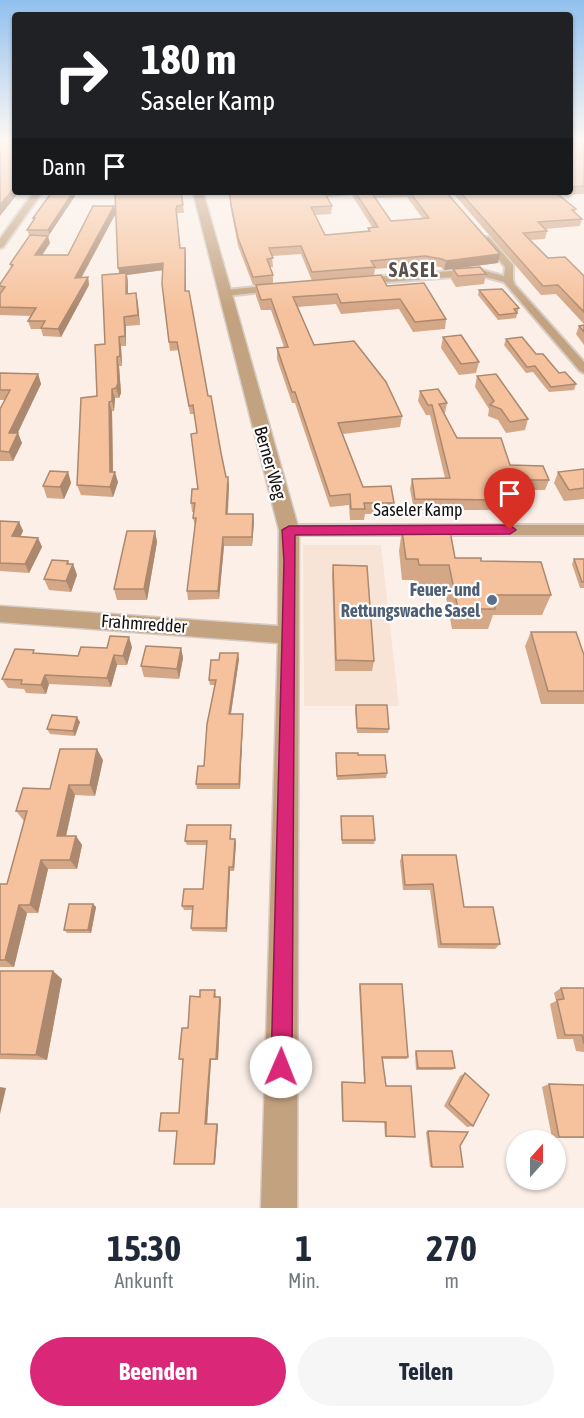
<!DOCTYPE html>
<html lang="de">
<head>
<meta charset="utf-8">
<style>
	body { margin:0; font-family:"Asap Condensed",sans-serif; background:#f6f6f7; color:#1f2937; height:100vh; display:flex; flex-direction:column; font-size:22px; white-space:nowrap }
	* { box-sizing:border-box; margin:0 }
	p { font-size:20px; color:#747a83 }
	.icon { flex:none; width:33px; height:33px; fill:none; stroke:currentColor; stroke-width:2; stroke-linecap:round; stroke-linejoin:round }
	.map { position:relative; height:1208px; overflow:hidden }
	.drawer { display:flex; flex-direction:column; background:#fff; flex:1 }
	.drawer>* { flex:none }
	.banner { position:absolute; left:12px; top:12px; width:561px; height:183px; border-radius:6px; box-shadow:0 2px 4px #0004; background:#202124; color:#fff; overflow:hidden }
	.needle { width:39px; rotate:21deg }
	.tools { position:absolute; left:506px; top:1130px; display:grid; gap:12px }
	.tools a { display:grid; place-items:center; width:60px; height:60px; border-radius:50%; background:#fff; box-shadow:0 2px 4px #0004; font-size:30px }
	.pin { position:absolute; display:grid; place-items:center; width:51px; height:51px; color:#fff; margin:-62px -26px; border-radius:50% 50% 50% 0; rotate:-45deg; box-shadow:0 0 6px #0007 }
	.pin .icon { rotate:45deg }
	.me { position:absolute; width:66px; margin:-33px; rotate:1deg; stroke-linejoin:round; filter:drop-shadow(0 0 4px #0008) }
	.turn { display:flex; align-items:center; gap:21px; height:126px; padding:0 30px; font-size:27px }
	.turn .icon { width:78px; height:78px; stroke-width:2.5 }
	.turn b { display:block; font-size:42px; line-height:51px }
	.then { display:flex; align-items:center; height:57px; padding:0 30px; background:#0003; gap:12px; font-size:22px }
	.eta { display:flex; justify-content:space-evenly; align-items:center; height:102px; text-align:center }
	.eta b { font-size:36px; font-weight:700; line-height:42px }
	.button { display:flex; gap:12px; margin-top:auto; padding:12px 30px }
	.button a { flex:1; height:69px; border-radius:36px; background:#db2777; color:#fff; font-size:24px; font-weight:700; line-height:69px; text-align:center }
	.button a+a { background:#f6f6f7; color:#1f2937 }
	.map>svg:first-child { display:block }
	.built { fill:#f7e4d7 }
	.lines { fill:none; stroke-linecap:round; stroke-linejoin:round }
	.minor-casing { stroke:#d6cbc4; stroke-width:4 }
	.tertiary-casing { stroke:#d6cbc4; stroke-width:3 }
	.minor { fill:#c3a27f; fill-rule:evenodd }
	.tertiary { fill:#c3a27f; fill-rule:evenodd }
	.wall { fill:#d4a787; fill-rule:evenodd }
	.shaded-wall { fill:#ac886e }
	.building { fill:#f6c29d; stroke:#ac886e; stroke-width:1.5 }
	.route { fill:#db2777; stroke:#8e194d; stroke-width:1.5 }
	.service-dot { fill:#5c6f8a; stroke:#fff; stroke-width:2 }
	.labels { text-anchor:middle; stroke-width:4.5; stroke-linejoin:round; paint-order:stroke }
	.street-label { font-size:18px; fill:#15110e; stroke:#fff }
	.service-label { font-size:18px; font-weight:bold; fill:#4e5e75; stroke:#fff; text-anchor:end }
	.far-district-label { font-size:20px; font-weight:bold; letter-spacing:1.5px; fill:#5a5049; stroke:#fff }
</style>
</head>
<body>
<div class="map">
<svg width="584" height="1208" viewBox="0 0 584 1208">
	<rect width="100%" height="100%" fill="#fbefe7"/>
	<!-- built -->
	<polygon class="built" points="303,545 381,545 399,706 304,706"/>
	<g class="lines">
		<defs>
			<g id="minor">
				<polygon points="34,192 42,192 3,247 0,248 0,239"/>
				<polygon points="483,237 489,237 513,265 513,280 515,285 584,362 584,373 580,371 504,282 478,275 363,284 358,281 363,278 478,269 504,276 505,267 483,241"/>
				<polygon points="278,285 282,286 282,290 225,296 220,293 225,290"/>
				<polygon points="289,525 584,525 584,535 289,535 282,530"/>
			</g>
			<polygon id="tertiary" points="193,192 203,192 299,530 297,1208 261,1208 278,643 0,622 0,606 278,626 279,530"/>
		</defs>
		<!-- minor casing -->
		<use href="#minor" class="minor-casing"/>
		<!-- tertiary casing -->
		<use href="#tertiary" class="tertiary-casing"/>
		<!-- minor -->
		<use href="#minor" class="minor"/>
		<!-- tertiary -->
		<use href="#tertiary" class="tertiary"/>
	</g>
	<!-- wall -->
	<g class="wall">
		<polygon points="570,141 584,142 584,194 559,195 576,209 575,212 582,219 580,226 545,229 547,231 545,239 530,240 548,258 584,276 584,324 556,294 541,295 452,192 570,192"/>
		<polygon points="115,192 183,205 184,213 178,213 177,216 180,248 185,248 186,291 208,396 226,477 229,485 228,514 253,514 254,522 252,546 224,546 219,599 188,600 187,591 195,526 193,518 194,512 192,512 191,503 198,489 197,433 194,414 190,414 179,350 170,351 162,284 163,270 127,275 128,282 128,294 136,293 140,325 126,326 126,346 121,346 122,366 119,366 121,393 119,398 115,398 114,411 112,411 113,472 118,482 113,497 81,495 77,485 97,396 105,344 119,273"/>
		<path d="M231,192H446L500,254L498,263L444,270L441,267L424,265L375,269L374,275L312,281L301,254L272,256L273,267H270L273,275V284L253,285L238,246L230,204V196ZM352,195L372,227L368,228V231L325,235L315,215L331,214L332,206L327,197ZM407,197L423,219L391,221L375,198Z"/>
		<polygon points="75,196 49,235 29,235 27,230 34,221 33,218"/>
		<polygon points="114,206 116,213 82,277 88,277 89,285 61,337 43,336 41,329 31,329 28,321 31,316 0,315 0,284 11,268 10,264 50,243 42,255 68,255"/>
		<polygon points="453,269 486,274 484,284 456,287 451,279"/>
		<polygon points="256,285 387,286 446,319 445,329 413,332 399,309 341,314 336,304 297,307 314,345 402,416 400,427 343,434 363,487 394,503 392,514 365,514 364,520 350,520 349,505 330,507 295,403 292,403 277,359 277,348 284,347 271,310 261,310 256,296"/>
		<polygon points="479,290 519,308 516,318 498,320 478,295"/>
		<polygon points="584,325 584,345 576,334 579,326"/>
		<polygon points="443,337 479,362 476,373 459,375 441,348"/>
		<polygon points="506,339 536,354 559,373 576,384 574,390 549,392 533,372 526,373 504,345"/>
		<polygon points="0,373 38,374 41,384 17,433 22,443 13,461 0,461 0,409 5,400 0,400"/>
		<polygon points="477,376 528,419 525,430 506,433 498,420 488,416 489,409 475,387"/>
		<polygon points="420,391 447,403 445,413 444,413 457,438 510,465 549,480 545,490 509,490 507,496 498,496 499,500 496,510 414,510 410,489 412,479 445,478 430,415 426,415 418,401"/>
		<polygon points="584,469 584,499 564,501 554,483 558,472"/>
		<polygon points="68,472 71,483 64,499 47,498 43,486"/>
		<polygon points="0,521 19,522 23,531 21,536 38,538 42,547 29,573 0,571"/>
		<polygon points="402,530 455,558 481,561 551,595 542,615 493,615 488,629 452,629 444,586 415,585 414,580 402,580 399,551"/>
		<polygon points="155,531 157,542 147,600 117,600 114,589"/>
		<polygon points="574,559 584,559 584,588 580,588 572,564"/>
		<polygon points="69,564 73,564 77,575 71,592 49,590 44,579"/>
		<polygon points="333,565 374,661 372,671 335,671 332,576"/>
		<polygon points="531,632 584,655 584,704 541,704 525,646"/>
		<polygon points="132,647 127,665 117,665 111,687 49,684 46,694 26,693 24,689 8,688 2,679 35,653 78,656 107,648"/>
		<polygon points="181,648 183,658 179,679 144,677 141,666"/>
		<polygon points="239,659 231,714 243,719 240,789 197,789 196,784 204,766 215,685 210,685 209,680 219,660"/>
		<polygon points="356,705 389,729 388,733 357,733 355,710"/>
		<polygon points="80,722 75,736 50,734 47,729"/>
		<polygon points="336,753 358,755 387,773 386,778 337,780"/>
		<polygon points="103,760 95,796 75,795 66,836 76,836 82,845 77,869 48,869 38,913 27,913 14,967 0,967 0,884 7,884 24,821 16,811 50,789"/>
		<polygon points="341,816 375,840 374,844 342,844"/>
		<polygon points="231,825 231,839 235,839 236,843 234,871 230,871 227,932 192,931 191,928 192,910 184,910 182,906 203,889 207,845 187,845 185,841"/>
		<polygon points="402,855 500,944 495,949 438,948 430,890 403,890 400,861"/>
		<polygon points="93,904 96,907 91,933 67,933 64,930"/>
		<polygon points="0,971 62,979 47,1060 0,1059"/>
		<polygon points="360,984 408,1057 407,1059 383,1059 386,1086 415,1137 385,1137 384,1122 342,1121 341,1084 342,1082 364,1083 359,986"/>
		<polygon points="561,988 584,988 584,1052 576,1051 573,1039 557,1039 550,1004 556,1001 554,993"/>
		<polygon points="216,993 216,997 221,999 218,1060 211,1060 207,1124 218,1125 215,1164 174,1164 177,1131 159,1131 179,1113 183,1060 181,1060 179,1059 188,1028 200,997"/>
		<polygon points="416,1051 455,1068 452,1070 416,1070 415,1053"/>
		<polygon points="465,1073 473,1126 467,1127 444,1106 460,1076"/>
		<polygon points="549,1084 584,1085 584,1138 552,1138 542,1087"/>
		<polygon points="428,1131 460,1146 463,1167 430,1167 426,1132"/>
	</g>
	<!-- shaded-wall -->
	<g class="shaded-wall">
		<polygon points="15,187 15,192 19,192 0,216 0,205"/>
		<polygon points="73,192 74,192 75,196 49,235 48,230"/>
		<polygon points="114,206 116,213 77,285 75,278"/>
		<polygon points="48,236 50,243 37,263 35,255"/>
		<polygon points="185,248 186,256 186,299 185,291"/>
		<polygon points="500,254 498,263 444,270 446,261"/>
		<polygon points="163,263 164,270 127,275 128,282 128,303 118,268"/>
		<polygon points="88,277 89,285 61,337 58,329"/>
		<polygon points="136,293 138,303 140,325 138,315"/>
		<polygon points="124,317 126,326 126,346 125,336"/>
		<polygon points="119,337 121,346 122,366 120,356"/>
		<polygon points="117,357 119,366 121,393 119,398 116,388"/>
		<polygon points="38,374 41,384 13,443 9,433"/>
		<polygon points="112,389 115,398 114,411 112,401"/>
		<polygon points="109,402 112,411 113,480 115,472 118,482 113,497 110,487"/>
		<polygon points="18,433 22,443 13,461 9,452"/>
		<polygon points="68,472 71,483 64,499 60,487"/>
		<polygon points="228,477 229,485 227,522 226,514"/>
		<polygon points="253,514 254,522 252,546 252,537"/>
		<polygon points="19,522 23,531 16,545 12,536"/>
		<polygon points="155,531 157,542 147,600 144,589"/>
		<polygon points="223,537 224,546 219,599 218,591"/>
		<polygon points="38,538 42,547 29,573 25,564"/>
		<polygon points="68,561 71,570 73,564 77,575 71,592 66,581 67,564"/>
		<polygon points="129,637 132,647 127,665 123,656"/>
		<polygon points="181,648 183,658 179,679 177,669"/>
		<polygon points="238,653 239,659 230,719 229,714"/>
		<polygon points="114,655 117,665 111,687 107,678"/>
		<polygon points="45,675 49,684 46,694 41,685"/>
		<polygon points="243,714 243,719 240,789 239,784"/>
		<polygon points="77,717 80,722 75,736 73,731"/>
		<polygon points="97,749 103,760 95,796 90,785"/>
		<polygon points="69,785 75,795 64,845 57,836"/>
		<polygon points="76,836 82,845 77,869 70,860"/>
		<polygon points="235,839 236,843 234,871 233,867"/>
		<polygon points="41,860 48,869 38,913 30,905"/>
		<polygon points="229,867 230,871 227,932 226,928"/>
		<polygon points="93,904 96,907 91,933 88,930"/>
		<polygon points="19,905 27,913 14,967 5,960"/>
		<polygon points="53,971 62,979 47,1060 36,1055"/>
		<polygon points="220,997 221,999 218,1060 216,1059"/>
		<polygon points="210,1059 211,1060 207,1125 205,1124"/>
		<polygon points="0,1087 6,1088 0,1114"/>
		<polygon points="217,1124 218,1125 215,1164 214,1164"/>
	</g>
	<!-- building -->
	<g class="building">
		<polygon points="0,141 15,141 15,187 0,205"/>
		<polygon points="570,141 584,142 584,186 570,187"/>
		<polygon points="52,192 73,192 48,230 27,230 35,218 33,218"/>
		<polygon points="115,192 181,192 183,205 177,206 176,209 180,248 185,248 185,291 189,291 208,396 211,396 221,453 226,477 228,477 226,514 253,514 252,537 223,537 218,591 187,591 196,518 193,518 195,503 191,503 192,489 198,489 191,434 197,433 193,405 189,406 177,342 169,342 162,284 163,263 118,268"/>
		<polygon points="231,192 324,192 332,206 311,207 325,235 370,231 368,228 378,227 355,192 371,192 391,221 429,218 410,192 446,192 500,254 446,261 442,259 425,256 371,261 375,267 312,272 301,246 269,248 273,258 267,259 273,275 253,277 238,238 231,205 230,196"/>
		<polygon points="460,192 555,192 576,209 572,210 582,219 538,222 547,231 523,233 548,258 565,257 584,276 584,312 558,285 543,286"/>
		<polygon points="93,206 114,206 75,278 88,277 58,329 41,328 45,321 28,321 36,308 0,307 0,294 5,287 0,286 0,284 13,265 10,264 30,235 48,236 35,255 68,255"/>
		<polygon points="480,267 486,274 458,276 453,269"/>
		<polygon points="126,273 126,294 136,293 138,315 124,317 125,336 119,337 120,356 117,357 118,383 116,388 112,389 112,401 109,402 110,472 115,472 110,487 77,485 81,398 97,396 95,345 105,344 102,275"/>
		<polygon points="381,275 387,286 424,283 446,319 415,322 400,299 341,303 337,294 293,297 314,345 354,341 386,382 402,416 338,423 363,487 391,486 394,503 364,503 365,509 351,509 350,494 330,496 295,392 292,392 277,348 288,347 271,299 261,300 256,285"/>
		<polygon points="502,289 519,308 514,309 517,313 499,315 479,290"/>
		<polygon points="584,325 584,332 579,326"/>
		<polygon points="461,335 479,362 461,364 443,337"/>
		<polygon points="522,337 536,354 543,354 559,373 565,372 576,384 551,387 535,366 527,367 506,339"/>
		<polygon points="0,373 38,374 9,433 18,433 9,452 0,451 0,409 10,390 0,390"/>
		<polygon points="496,374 528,419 510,422 501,409 490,405 494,401 477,376"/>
		<polygon points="438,389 447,403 439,404 457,438 501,438 510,465 543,466 549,480 509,480 510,486 494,486 499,500 415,499 412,479 450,478 432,405 428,405 420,391"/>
		<polygon points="584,469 584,488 569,490 558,472"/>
		<polygon points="50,471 68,472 60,487 43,486"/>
		<polygon points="0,521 19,522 12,536 38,538 25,564 0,563"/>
		<polygon points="402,530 450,531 455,558 481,558 481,561 541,562 551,595 492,595 495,609 458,609 449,565 419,565 418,559 406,559"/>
		<polygon points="127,531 155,531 144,589 114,589"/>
		<polygon points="574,559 584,559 584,582 582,582"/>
		<polygon points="52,560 68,561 67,564 73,564 66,581 44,579"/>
		<polygon points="333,565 367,566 374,661 336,660"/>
		<polygon points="531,632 576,632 584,655 584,691 548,691"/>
		<polygon points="110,636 129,637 123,656 114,655 107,678 45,675 41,685 21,684 22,680 2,679 15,649 34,650 33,653 78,656 81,647 107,648"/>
		<polygon points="146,646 181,648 177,669 141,666"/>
		<polygon points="220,653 238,653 229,714 243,714 239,784 196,784 198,766 204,766 207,724 216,680 209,680 211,660 219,660"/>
		<polygon points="356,705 387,705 389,729 357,728"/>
		<polygon points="52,715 77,717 73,731 47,729"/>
		<polygon points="60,749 97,749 90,785 69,785 57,836 76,836 70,860 41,860 30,905 19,905 5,960 0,960 0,884 7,884 27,811 16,811 23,788 50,789"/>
		<polygon points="336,753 358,753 358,755 385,755 387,773 337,776"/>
		<polygon points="341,816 373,816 375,840 342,840"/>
		<polygon points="187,825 231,825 230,839 235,839 233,867 229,867 226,928 191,928 193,906 182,906 184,889 203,889 207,841 185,841"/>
		<polygon points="402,855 456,855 464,907 493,907 500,944 441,944 433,884 405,885"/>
		<polygon points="69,904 93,904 88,930 64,930"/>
		<polygon points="0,971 53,971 36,1055 0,1054"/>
		<polygon points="360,984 402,984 408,1057 382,1057 386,1086 411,1086 415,1137 386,1136 386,1122 343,1121 342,1082 365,1083"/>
		<polygon points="561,988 584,988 584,1044 582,1035 565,1035 557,1000 564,999"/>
		<polygon points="200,990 215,990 214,997 220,997 216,1059 210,1059 205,1124 217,1124 214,1164 174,1164 177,1131 159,1131 161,1113 179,1113 183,1059 179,1059 182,1028 188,1028 190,996 200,997"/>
		<polygon points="416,1051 452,1051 455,1068 418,1068"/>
		<polygon points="465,1073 489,1095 473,1126 449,1104"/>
		<polygon points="549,1084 584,1085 584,1137 559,1137"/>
		<polygon points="428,1131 468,1132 460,1146 463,1167 432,1167"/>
	</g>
	<!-- sky -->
	<linearGradient id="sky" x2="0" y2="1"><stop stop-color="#91c0ee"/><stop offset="0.45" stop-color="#fdf8f4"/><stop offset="1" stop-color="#fdf8f4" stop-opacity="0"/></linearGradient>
	<rect width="584" height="310" fill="url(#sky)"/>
	<!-- route -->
	<polygon class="route" points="510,525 516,530 510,534 295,535 292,1067 289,1075 281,1078 274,1075 271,1067 284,561 282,530 289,526"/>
	<!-- markers -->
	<circle class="service-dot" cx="492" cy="600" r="6"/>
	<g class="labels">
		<!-- street labels -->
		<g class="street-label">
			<text transform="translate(270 463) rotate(74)" y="6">Berner Weg</text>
			<text x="418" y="516">Saseler Kamp</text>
			<text transform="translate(144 624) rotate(4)" y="6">Frahmredder</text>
		</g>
		<!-- service labels -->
		<g class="service-label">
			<text x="480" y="596">Feuer- und<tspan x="480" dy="21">Rettungswache Sasel</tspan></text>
		</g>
		<!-- far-district labels -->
		<g class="far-district-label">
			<text x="414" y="277">SASEL</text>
		</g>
	</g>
</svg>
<div class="tools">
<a><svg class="needle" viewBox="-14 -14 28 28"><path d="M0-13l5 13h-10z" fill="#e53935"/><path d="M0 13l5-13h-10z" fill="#747a83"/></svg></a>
</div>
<div class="pin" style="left:510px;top:530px;background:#d93025"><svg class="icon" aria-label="arrive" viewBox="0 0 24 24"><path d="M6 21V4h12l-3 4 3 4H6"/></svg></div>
<svg class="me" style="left:281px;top:1067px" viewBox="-20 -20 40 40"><circle r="19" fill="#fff"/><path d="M0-13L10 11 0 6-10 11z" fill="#db2777"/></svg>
<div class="banner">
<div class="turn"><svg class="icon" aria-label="right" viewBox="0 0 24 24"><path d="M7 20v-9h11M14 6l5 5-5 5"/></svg><div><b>180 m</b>Saseler Kamp</div></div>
<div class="then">Dann<svg class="icon" aria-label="arrive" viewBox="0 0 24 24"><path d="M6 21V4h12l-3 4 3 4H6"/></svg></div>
</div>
</div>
<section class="drawer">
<div class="eta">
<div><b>15:30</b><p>Ankunft</p></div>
<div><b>1</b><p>Min.</p></div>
<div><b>270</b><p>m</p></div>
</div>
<div class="button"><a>Beenden</a><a>Teilen</a></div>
</section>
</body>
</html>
